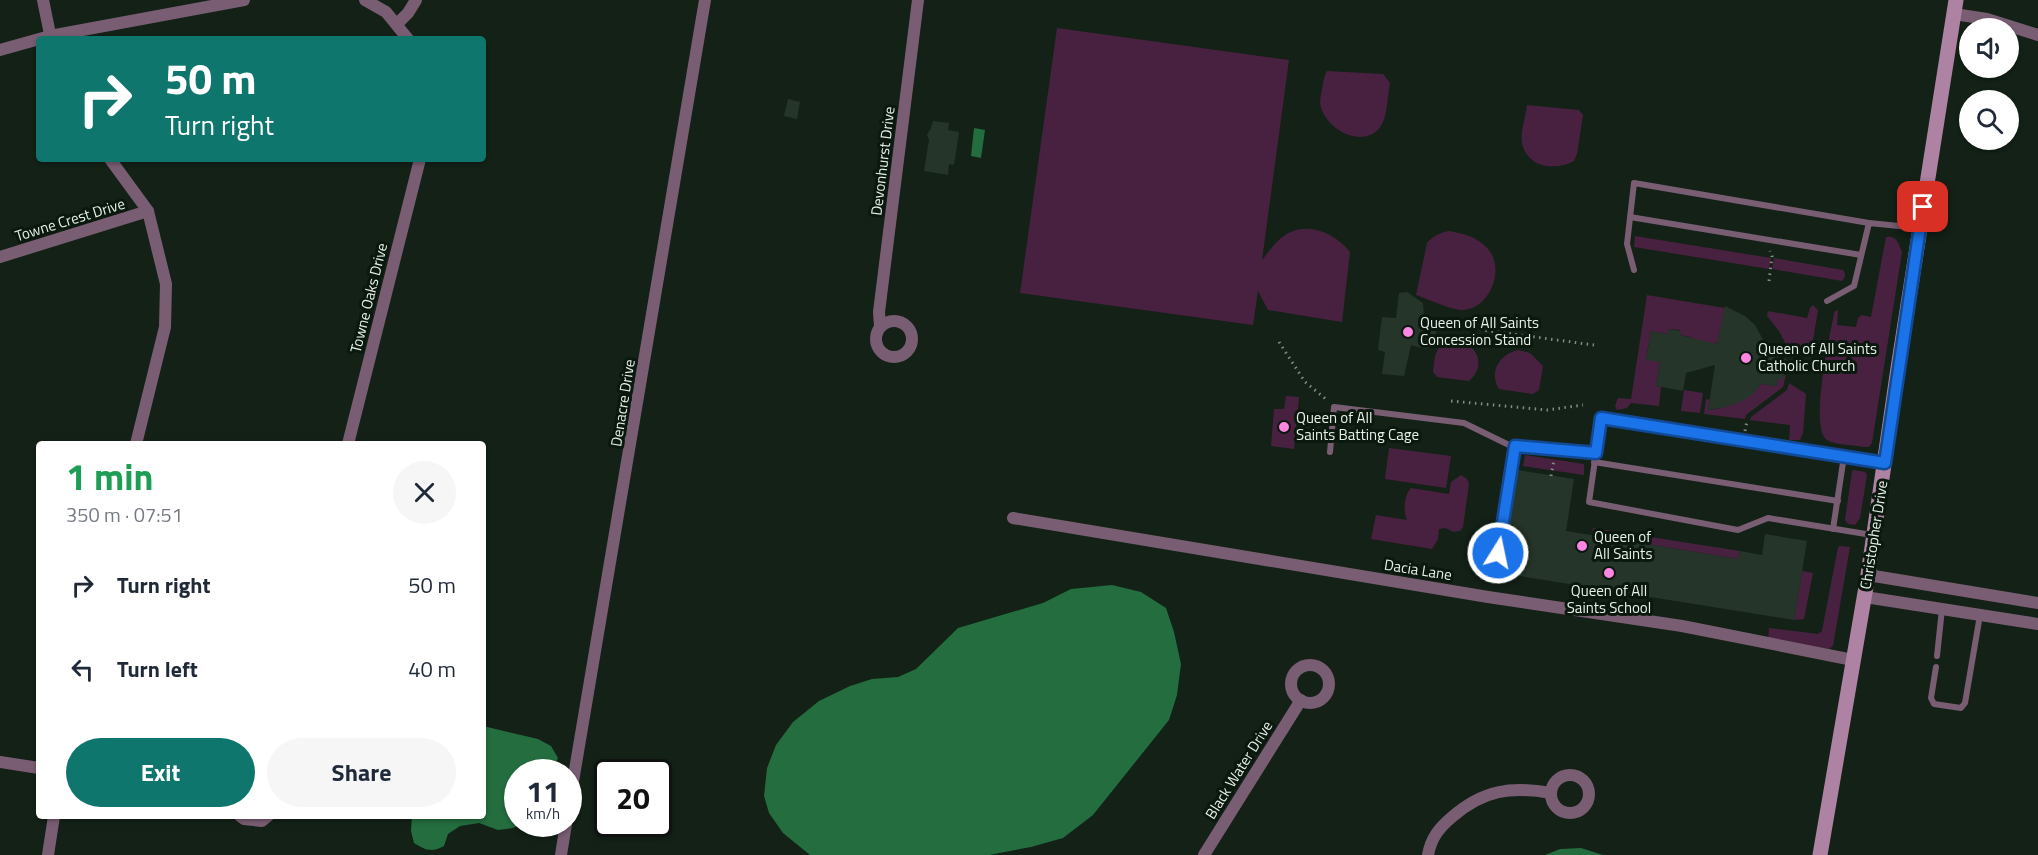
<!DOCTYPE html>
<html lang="en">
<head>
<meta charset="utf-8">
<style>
	body { margin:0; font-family:"Titillium Web",sans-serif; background:#f6f6f7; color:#1f2937; height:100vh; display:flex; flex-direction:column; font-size:22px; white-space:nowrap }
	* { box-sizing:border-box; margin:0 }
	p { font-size:20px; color:#747a83 }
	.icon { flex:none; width:33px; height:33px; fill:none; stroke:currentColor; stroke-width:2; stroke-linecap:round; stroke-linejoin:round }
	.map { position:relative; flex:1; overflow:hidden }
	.details { position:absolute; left:36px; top:441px; width:450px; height:378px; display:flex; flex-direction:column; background:#fff; border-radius:6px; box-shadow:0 2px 4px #0004 }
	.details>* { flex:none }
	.guide { position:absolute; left:36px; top:36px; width:450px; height:126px; border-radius:6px; box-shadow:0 2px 4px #0004; background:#0f766e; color:#fff; overflow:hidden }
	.tools { position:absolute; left:1959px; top:18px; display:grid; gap:12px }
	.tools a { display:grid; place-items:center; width:60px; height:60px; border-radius:50%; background:#fff; box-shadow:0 2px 4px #0004; font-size:30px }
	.speed { position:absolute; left:504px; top:759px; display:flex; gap:12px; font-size:30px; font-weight:700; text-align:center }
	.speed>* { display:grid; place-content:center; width:78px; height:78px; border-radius:50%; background:#fff; box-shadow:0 2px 4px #0004; line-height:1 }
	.speed small { font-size:15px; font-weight:400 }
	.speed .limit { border:3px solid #111; border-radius:9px; background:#fff; color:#111 }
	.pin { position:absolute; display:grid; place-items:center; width:51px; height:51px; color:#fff; margin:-26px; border-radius:12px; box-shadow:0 3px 9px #0006 }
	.me { position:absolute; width:66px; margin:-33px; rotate:10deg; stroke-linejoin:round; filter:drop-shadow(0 0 4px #0008) }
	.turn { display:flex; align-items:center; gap:21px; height:126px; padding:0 30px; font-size:27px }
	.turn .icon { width:78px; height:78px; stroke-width:2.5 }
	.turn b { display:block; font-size:42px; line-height:51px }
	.round { display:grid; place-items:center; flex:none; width:63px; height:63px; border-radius:32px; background:#f6f6f7 }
	.head { display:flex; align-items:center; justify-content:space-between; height:102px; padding:0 30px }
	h1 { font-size:36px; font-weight:700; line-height:45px; color:#1e9e55 }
	.primary-button { display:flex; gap:12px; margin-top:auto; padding:12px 30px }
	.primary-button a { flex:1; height:69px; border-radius:36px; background:#0f766e; color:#fff; font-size:24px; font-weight:700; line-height:69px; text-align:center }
	.primary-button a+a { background:#f6f6f7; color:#1f2937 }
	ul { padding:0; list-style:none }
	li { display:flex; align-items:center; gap:18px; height:84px; padding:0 30px }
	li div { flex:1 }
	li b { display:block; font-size:22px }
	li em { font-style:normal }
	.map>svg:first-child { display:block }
	.green { fill:#492140 }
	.water { fill:#236d3f }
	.building { fill:#26352a }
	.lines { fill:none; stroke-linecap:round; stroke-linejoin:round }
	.path { stroke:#818d84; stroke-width:3; stroke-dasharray:1.5 4.5; stroke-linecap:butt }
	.lane { stroke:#795d72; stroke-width:6 }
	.street { stroke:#795d72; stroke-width:12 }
	.secondary { stroke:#ae82a2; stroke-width:15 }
	.route-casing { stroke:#114b97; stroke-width:15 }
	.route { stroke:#1a73e8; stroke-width:10 }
	.poi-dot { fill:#fd86e2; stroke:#0a180e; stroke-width:2 }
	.labels { text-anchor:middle; stroke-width:6; stroke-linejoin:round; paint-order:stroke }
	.street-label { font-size:15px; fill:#e7f0e9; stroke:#0a180e }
	.poi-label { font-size:15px; fill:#e7f0e9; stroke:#0a180e; text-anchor:start }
</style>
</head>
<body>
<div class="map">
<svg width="2038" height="855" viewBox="0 0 2038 855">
	<rect width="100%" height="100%" fill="#132117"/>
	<!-- green -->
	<g class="green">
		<path d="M1057,28L1289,60L1262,260C1267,254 1273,245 1280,239C1303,219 1333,231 1350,252L1342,322L1268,310L1258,291L1253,325L1020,293Z"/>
		<path d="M1327,71L1383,74L1390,83C1388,94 1387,116 1382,124C1367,151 1327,131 1321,107C1319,101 1321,95 1322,89C1323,82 1324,76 1327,71Z"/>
		<path d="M1527,105L1579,110L1583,115L1577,154L1574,161C1556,171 1527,168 1522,143C1520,132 1526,116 1527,105Z"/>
		<path d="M1450,231C1465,234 1477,237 1487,248C1507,268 1489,312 1460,310C1447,308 1428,299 1416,295L1427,243C1433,236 1441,232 1450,231Z"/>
		<polygon points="1635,236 1771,258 1769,269 1634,247"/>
		<path d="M1886,237C1897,235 1898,243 1902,252L1872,443L1869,447H1864C1855,445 1835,445 1827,440C1809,429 1830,334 1834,314L1835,311L1838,310L1837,325L1856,327L1858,318L1862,315L1871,317Z"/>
		<path d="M1774,258L1843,270C1846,274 1846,277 1842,281L1772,269Z"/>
		<polygon points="1647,295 1725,308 1717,344 1691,339 1691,337 1680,335 1680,330 1669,329 1668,334 1651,331 1646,359 1660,362 1656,386 1661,387 1659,406 1631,403 1627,408 1617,410 1615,406 1618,398 1631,399"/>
		<polygon points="1813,305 1818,310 1811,352 1788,348 1779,331 1767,316 1768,311 1807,318 1810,308"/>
		<path d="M1449,341C1473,338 1490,363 1469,381L1437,377L1433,372C1435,358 1434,347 1449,341Z"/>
		<path d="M1518,350L1530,353L1543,366L1539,390L1533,394L1499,389C1488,372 1500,354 1518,350Z"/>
		<path d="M1784,375H1786L1783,387L1746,415L1745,419L1704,414L1706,399L1710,400L1708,410C1731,407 1747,401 1761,384L1776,386L1778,379Z"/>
		<polygon points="1789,383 1806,394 1803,433 1800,440 1789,440 1790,425 1750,420 1751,417 1787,390"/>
		<polygon points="1684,390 1703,393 1700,413 1681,411"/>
		<polygon points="1286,396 1299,397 1294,449 1271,446 1274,409 1284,409"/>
		<polygon points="1389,448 1451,456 1446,488 1385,479"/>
		<polygon points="1525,455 1584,464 1584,475 1523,466"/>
		<polygon points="1854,470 1865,472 1867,475 1860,518 1855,525 1848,524 1845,520 1852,471"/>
		<path d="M1461,475L1467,479L1469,484L1463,527L1460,531L1453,532L1446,528L1439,529L1438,539L1432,549L1371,539L1376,515L1407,520C1403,512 1404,495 1411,488L1449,494L1451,482Z"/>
		<polygon points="1593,528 1740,551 1738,559 1592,535"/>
		<polygon points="1840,546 1850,547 1833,646 1829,649 1768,639 1769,628 1818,634 1822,631 1838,547"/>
		<polygon points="1802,571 1813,573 1804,619 1794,620"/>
	</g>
	<!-- water -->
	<g class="water">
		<polygon points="974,128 985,130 981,158 971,156"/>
		<polygon points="1112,585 1141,592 1166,608 1174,632 1181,664 1177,695 1169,720 1093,815 1063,838 1031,847 989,855 810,855 783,833 769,813 764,796 767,768 776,745 793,722 819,701 850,686 872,679 898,677 916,669 958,628 1043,603 1071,589"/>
		<path d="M483,726L538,739L551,746L558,758L552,772H518V824H521L513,828L498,830L479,823L460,826L448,834L444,846C432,853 425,850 414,843L411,831L412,816H483Z"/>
		<polygon points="1581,848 1603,855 1545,855 1560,849"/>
	</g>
	<!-- building -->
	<g class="building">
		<polygon points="788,99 800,102 797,119 784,116"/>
		<polygon points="933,121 949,123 948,130 959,132 954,165 949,164 948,175 924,171 929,140 927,135 931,128"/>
		<polygon points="1407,292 1423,303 1424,316 1439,319 1434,343 1432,347 1425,349 1411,345 1404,376 1382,374 1385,352 1378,350 1382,317 1396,318 1399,293"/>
		<polygon points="1725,306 1745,316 1755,325 1767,347 1784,349 1782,358 1786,359 1783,379 1778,379 1776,386 1761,384 1752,395 1740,402 1726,407 1708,410 1715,365 1686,373 1683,391 1656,386 1660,362 1646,360 1651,331 1668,334 1669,329 1681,331 1680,335 1717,344"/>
		<polygon points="1518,470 1574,479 1566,531 1738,559 1740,551 1762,555 1765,534 1807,541 1794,620 1501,573"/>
	</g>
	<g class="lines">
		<!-- path -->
		<g class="path">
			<polyline points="1769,281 1772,256 1770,251"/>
			<polyline points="1438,324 1594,345"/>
			<polyline points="1279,342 1305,382 1327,400"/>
			<polyline points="1451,401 1547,410 1583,405"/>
			<polyline points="1745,431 1747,421"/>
			<polyline points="1551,476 1554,460"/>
		</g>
		<!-- lane -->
		<g class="lane">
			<polyline points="1630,217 1861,255"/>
			<polyline points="1634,270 1627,244 1634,183 1869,223"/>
			<polyline points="1827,301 1854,286 1869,223 1919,228"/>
			<polyline points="1330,452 1334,407 1464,423 1509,445 1596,453"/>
			<polyline points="1594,462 1838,501"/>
			<polyline points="1833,529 1844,456"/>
			<polyline points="1872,535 1768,518 1738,530 1589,502 1601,418 1884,463"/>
			<polyline points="1498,553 1515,446"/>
			<polyline points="1937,656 1942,609"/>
			<polyline points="1936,667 1931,698 1934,704 1961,708 1965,703 1980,615"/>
		</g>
		<!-- street -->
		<g class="street">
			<polyline points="43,0 51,39"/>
			<polyline points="365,0 386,12 408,39"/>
			<polyline points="1954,14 1987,19 2038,35"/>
			<polyline points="397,24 408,13 416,0"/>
			<polyline points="0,50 50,36 244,0"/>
			<polyline points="110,159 148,211 166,284 165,327 136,444"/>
			<polyline points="0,257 148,211"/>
			<circle cx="894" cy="339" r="18"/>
			<polyline points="880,326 879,312 918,0"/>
			<polyline points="348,444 420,159"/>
			<polyline points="1013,518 1488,597 1682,626 1853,660"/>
			<polyline points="1868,575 2038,603"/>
			<polyline points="1865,597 2038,624"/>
			<circle cx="1310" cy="684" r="19"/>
			<polyline points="0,762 39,768"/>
			<circle cx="1570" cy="794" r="19"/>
			<polyline points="568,811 705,0"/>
			<polyline points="240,816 244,819 262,821 268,816"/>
			<polyline points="48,855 54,816"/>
			<polyline points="561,855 566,824"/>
			<polyline points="1204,855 1301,700"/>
			<path d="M1428,855C1431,838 1439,828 1452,817C1483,790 1511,786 1551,793"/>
		</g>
		<!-- secondary -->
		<polyline class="secondary" points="1820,855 1868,575 1898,368 1956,0"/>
	</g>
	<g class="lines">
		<defs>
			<polyline id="route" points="1498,553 1515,446 1596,453 1601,418 1885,463 1923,207"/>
		</defs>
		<!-- route casing -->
		<use href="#route" class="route-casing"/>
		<!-- route -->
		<use href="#route" class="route"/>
	</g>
	<!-- markers -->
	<g class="poi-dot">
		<circle cx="1408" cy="332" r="6"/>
		<circle cx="1746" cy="358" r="6"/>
		<circle cx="1284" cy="427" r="6"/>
		<circle cx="1582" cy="546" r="6"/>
		<circle cx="1609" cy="573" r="6"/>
	</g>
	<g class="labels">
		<!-- street labels -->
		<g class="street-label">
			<text transform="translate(883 161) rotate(-83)" y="5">Devonhurst Drive</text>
			<text transform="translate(70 220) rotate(-17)" y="5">Towne Crest Drive</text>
			<text transform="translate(369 298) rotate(-76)" y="5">Towne Oaks Drive</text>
			<text transform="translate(623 403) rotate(-81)" y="5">Denacre Drive</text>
			<text transform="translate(1874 535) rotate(-81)" y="5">Christopher Drive</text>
			<text transform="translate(1418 570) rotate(9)" y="5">Dacia Lane</text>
			<text transform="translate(1239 770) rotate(-58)" y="5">Black Water Drive</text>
		</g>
		<!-- poi labels -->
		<g class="poi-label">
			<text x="1420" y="328">Queen of All Saints<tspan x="1420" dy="17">Concession Stand</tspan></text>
			<text x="1758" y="354">Queen of All Saints<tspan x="1758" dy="17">Catholic Church</tspan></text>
			<text x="1296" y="423">Queen of All<tspan x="1296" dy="17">Saints Batting Cage</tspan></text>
			<text x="1594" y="542">Queen of<tspan x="1594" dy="17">All Saints</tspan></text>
			<text x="1609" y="596" text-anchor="middle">Queen of All<tspan x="1609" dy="17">Saints School</tspan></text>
		</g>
	</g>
</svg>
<div class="tools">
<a><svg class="icon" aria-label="sound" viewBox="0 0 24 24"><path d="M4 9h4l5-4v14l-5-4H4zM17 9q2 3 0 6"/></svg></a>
<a><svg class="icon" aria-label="search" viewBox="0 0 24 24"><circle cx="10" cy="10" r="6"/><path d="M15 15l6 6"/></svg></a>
</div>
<div class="speed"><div>11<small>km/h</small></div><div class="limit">20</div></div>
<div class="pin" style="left:1923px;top:207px;background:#d93025"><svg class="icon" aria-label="arrive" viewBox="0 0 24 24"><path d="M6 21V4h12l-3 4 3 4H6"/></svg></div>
<svg class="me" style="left:1498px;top:553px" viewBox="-20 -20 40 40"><circle r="17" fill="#1a73e8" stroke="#fff" stroke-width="3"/><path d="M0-11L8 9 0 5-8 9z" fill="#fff"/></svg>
<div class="guide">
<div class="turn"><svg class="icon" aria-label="right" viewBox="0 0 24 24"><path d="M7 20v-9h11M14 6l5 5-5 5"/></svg><div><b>50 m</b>Turn right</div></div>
</div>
<section class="details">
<div class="head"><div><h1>1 min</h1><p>350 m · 07:51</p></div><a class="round"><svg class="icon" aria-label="close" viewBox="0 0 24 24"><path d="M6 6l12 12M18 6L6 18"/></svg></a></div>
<ul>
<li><svg class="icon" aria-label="right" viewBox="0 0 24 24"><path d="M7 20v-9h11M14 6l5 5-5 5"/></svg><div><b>Turn right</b></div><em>50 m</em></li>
<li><svg class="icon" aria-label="left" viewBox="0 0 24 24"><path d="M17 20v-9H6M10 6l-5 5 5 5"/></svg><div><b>Turn left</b></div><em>40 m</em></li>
</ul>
<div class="primary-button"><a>Exit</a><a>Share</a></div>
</section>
</div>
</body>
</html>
